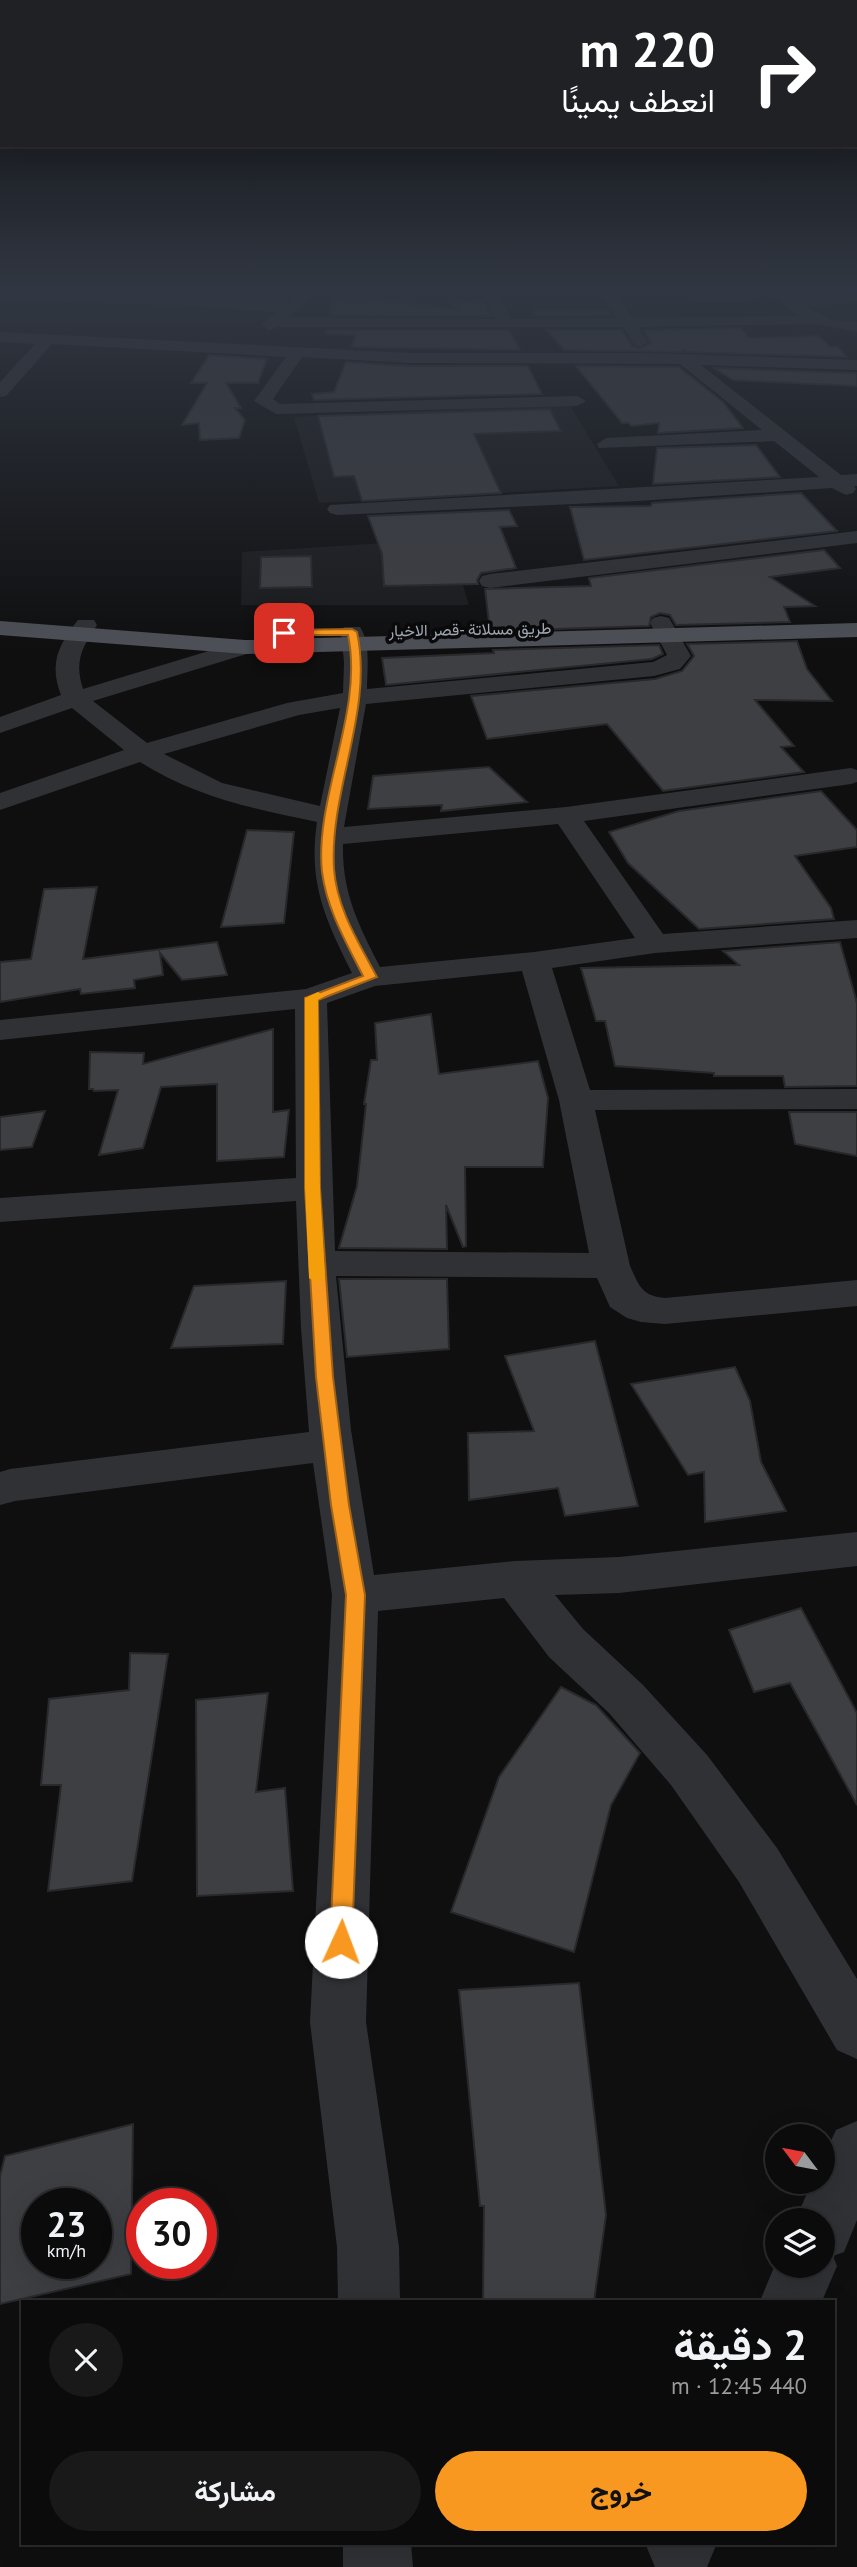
<!DOCTYPE html>
<html lang="ar">
<head>
<meta charset="utf-8">
<style>
	body { margin:0; font-family:"PT Sans",Vazirmatn,sans-serif; background:#19191a; color:#f1f3f6; direction:rtl; height:100vh; display:flex; flex-direction:column; font-size:26px; white-space:nowrap }
	* { box-sizing:border-box; margin:0 }
	p { font-size:23px; color:#9a9b9d }
	.icon { flex:none; width:38px; height:38px; fill:none; stroke:currentColor; stroke-width:2; stroke-linecap:round; stroke-linejoin:round }
	.map { position:relative; flex:1; overflow:hidden; direction:ltr }
	.sheet { position:absolute; left:21px; top:2300px; width:814px; height:245px; display:flex; flex-direction:column; background:#0b0b0c; border-radius:0px; box-shadow:0 7px 28px #0002,0 0 0 2px #2b2b2d; direction:rtl }
	.sheet>* { flex:none }
	.hud { position:absolute; left:0px; top:0px; width:858px; height:147px; box-shadow:0 7px 28px #0002,0 0 0 2px #2b2b2d; direction:rtl; background:#202124; color:#fff; overflow:hidden }
	.needle { width:46px; rotate:302deg }
	.controls { position:absolute; left:765px; top:2124px; display:grid; gap:14px }
	.controls a { display:grid; place-items:center; width:70px; height:70px; border-radius:50%; background:#0b0b0c; box-shadow:0 7px 28px #0002,0 0 0 2px #2b2b2d; font-size:35px }
	.speed { position:absolute; left:21px; top:2188px; display:flex; gap:14px; font-size:35px; font-weight:700; text-align:center }
	.speed>* { display:grid; place-content:center; width:91px; height:91px; border-radius:50%; background:#0b0b0c; box-shadow:0 7px 28px #0002,0 0 0 2px #2b2b2d; line-height:1 }
	.speed small { font-size:18px; font-weight:400 }
	.speed .limit { border:10px solid #d22; background:#fff; color:#111 }
	.pin { position:absolute; display:grid; place-items:center; width:60px; height:60px; color:#fff; margin:-30px; border-radius:14px; box-shadow:0 4px 10px #0006 }
	.me { position:absolute; width:77px; margin:-38px; rotate:2deg; stroke-linejoin:round; filter:drop-shadow(0 0 5px #0008) }
	.turn { display:flex; align-items:center; gap:24px; height:147px; padding:0 28px; font-size:32px }
	.turn .icon { width:91px; height:91px; stroke-width:2.5 }
	.turn b { display:block; font-size:49px; line-height:60px }
	.round { display:grid; place-items:center; flex:none; width:74px; height:74px; border-radius:37px; background:#19191a }
	.summary { display:flex; align-items:center; justify-content:space-between; height:119px; padding:0 28px }
	h1 { font-size:42px; font-weight:700; line-height:52px }
	.primary-button { display:flex; gap:14px; margin-top:auto; padding:14px 28px }
	.primary-button a { flex:1; height:80px; border-radius:42px; background:#f89820; color:#111; font-size:28px; font-weight:700; line-height:80px; text-align:center }
	.primary-button a+a { background:#19191a; color:#f1f3f6 }
	.map>svg:first-child { display:block }
	.built { fill:#1b1b1d }
	.building { fill:#3e3f43; stroke:#29292c; stroke-width:2; fill-rule:evenodd }
	.lines { fill:none; stroke-linecap:round; stroke-linejoin:round }
	.street { fill:#303135; fill-rule:evenodd }
	.primary { fill:#4c4f55; fill-rule:evenodd }
	.route { fill:#f89820; stroke:#a16315; stroke-width:2 }
	.slow { fill:#f59e0b }
	.labels { text-anchor:middle; stroke-width:7; stroke-linejoin:round; paint-order:stroke }
	.far-street-label { font-size:16px; fill:#9fa7b2; stroke:#0a0a0b }
</style>
</head>
<body>
<div class="map">
<svg width="857" height="2567" viewBox="0 0 857 2567">
	<rect width="100%" height="100%" fill="#0f0f10"/>
	<!-- built -->
	<g class="built">
		<polygon points="569,404 619,486 319,503 294,417"/>
		<polygon points="449,539 469,605 241,605 242,552"/>
	</g>
	<!-- building -->
	<g class="building">
		<polygon points="347,295 458,310 451,302 484,300 491,316 330,315 332,301"/>
		<polygon points="608,310 611,315 537,316 533,311"/>
		<polygon points="741,328 749,338 819,336 830,347 837,346 847,357 688,352 682,348 685,352 564,350 547,330 622,330 632,346 639,349 651,343 643,330"/>
		<polygon points="327,330 509,330 520,350 352,347 356,335 326,334"/>
		<polygon points="209,355 267,359 258,383 226,383 241,408 235,408 245,420 239,438 200,440 199,423 182,425 207,383 191,383"/>
		<polygon points="346,362 410,366 528,366 542,394 314,400 312,394 334,392"/>
		<polygon points="576,366 679,367 723,402 743,428 658,433 659,423 631,426 629,423 622,423"/>
		<polygon points="714,368 857,373 857,386 733,380"/>
		<polygon points="550,409 561,431 474,434 501,493 362,501 354,476 334,477 318,416"/>
		<polygon points="756,445 780,477 653,484 657,448"/>
		<polygon points="801,493 837,531 584,560 570,507 651,506 652,503"/>
		<polygon points="509,510 517,526 500,527 516,568 481,573 477,580 478,584 384,586 382,554 368,516"/>
		<polygon points="824,550 840,568 770,577 815,606 784,607 790,622 676,625 670,615 660,613 651,617 649,626 490,631 485,589 591,586 589,578"/>
		<polygon points="311,556 312,587 260,588 261,557"/>
		<polygon points="797,641 807,669 832,701 755,700 794,746 781,747 804,772 663,791 607,724 487,739 471,696 655,679 682,671 694,656 687,644"/>
		<polygon points="659,645 663,654 652,659 386,685 382,658 494,653 493,650"/>
		<polygon points="489,767 527,802 441,811 442,805 368,809 373,776"/>
		<polygon points="821,791 857,830 857,847 795,856 831,908 834,919 699,929 628,863 609,832 679,811"/>
		<polygon points="247,830 294,832 284,923 221,927"/>
		<polygon points="97,887 83,959 217,942 227,975 182,980 160,953 163,975 134,980 135,988 81,994 80,989 0,1002 0,962 31,959 44,889"/>
		<polygon points="840,942 857,1003 857,1086 785,1087 783,1076 714,1076 714,1073 615,1066 605,1021 596,1021 581,968 739,965 723,951"/>
		<polygon points="431,1014 439,1074 538,1061 548,1098 543,1167 465,1167 466,1246 463,1247 446,1205 447,1249 339,1248 357,1186 366,1104 364,1104 371,1060 377,1060 375,1023"/>
		<polygon points="273,1029 273,1112 289,1110 284,1157 217,1161 217,1084 161,1087 143,1148 99,1155 118,1090 94,1091 93,1089 89,1089 90,1052 144,1053 143,1064"/>
		<polygon points="45,1111 32,1147 0,1150 0,1117"/>
		<polygon points="789,1112 857,1112 857,1156 795,1144"/>
		<polygon points="339,1279 447,1279 449,1349 347,1357"/>
		<polygon points="286,1281 283,1344 171,1348 194,1286"/>
		<polygon points="595,1341 638,1506 565,1516 558,1488 469,1500 468,1433 534,1431 505,1356"/>
		<polygon points="735,1367 750,1401 761,1462 786,1511 705,1522 704,1472 688,1475 631,1384"/>
		<polygon points="801,1608 857,1713 857,1805 790,1683 754,1692 729,1630"/>
		<polygon points="130,1653 168,1654 132,1881 48,1891 61,1785 41,1785 49,1699 129,1690"/>
		<polygon points="561,1687 596,1705 640,1753 611,1805 574,1952 451,1912 499,1777"/>
		<polygon points="268,1693 256,1792 285,1788 293,1891 197,1896 196,1700"/>
		<polygon points="579,1983 606,2215 594,2301 483,2301 484,2206 480,2206 459,1990"/>
		<path d="M133,2124L131,2274L0,2304V2176L5,2156ZM37,2203H96V2263H37Z"/>
	</g>
	<g class="lines">
		<!-- street -->
		<g class="street">
			<polygon points="193,288 209,288 200,297 287,303 307,288 323,288 288,317 495,319 481,288 495,288 511,319 617,318 598,288 612,288 632,318 798,316 762,288 778,288 793,297 857,292 857,302 804,306 832,320 857,322 857,332 815,324 638,327 648,342 640,347 634,345 623,327 277,327 269,330 261,325 276,312 185,305 0,300 0,292 182,295"/>
			<polygon points="681,288 696,288 701,292 748,292 756,297 748,302 697,302 692,300"/>
			<polygon points="0,332 410,353 650,353 857,360 857,370 701,365 841,475 857,474 857,486 854,486 856,489 853,493 846,495 832,488 638,501 337,515 330,513 327,509 330,505 819,477 774,441 599,448 597,444 606,438 762,430 680,364 410,363 302,357 273,399 280,404 577,396 586,401 577,406 276,414 254,401 286,357 52,344 6,396 0,397 0,382 35,344 0,342"/>
			<polygon points="857,531 857,543 490,588 482,586 479,581 482,576 490,574"/>
			<path d="M661,616L669,618L691,656L680,669L654,676L366,704L344,827L566,807L851,768L857,770V782L851,784L584,821L663,934L857,920V938L655,953L552,968L590,1090L857,1089V1109L595,1110L630,1266C639,1286 642,1296 665,1298L857,1280V1306L665,1324L641,1322L627,1318L610,1307L597,1278L336,1276L351,1430L374,1575L515,1561L619,1557L857,1532V1566L619,1593L555,1595L583,1629L643,1685L707,1755L777,1848L857,1979V2059L837,2050L739,1882L671,1785L609,1713L549,1657L504,1598L378,1611L366,2022L399,2247L400,2301H338L337,2247L310,2022L332,1595L313,1463L15,1501L0,1505V1472L10,1469L309,1432L301,1328L296,1201L0,1222V1198L296,1178L295,1009L0,1040V1020L306,989L352,973C325,919 308,883 317,822C254,809 195,797 140,762L0,810V793L124,750L72,708L0,733V717L61,695C49,664 58,645 78,620H94L97,625C82,647 74,662 83,689L245,640L253,642L257,647L253,652L93,701L147,743L287,703L343,693L344,662L341,632L344,627H360C371,643 367,671 367,689L653,662L667,655L650,623L653,618ZM340,708L320,806L222,783L164,754L299,715ZM558,824L635,938L534,952L380,967C358,924 342,893 343,844ZM522,971L559,1100L589,1253L335,1251L327,1003L375,986Z"/>
			<polygon points="857,2121 857,2220 844,2252 833,2256 837,2266 822,2301 760,2301 777,2260 777,2266 822,2266 822,2221 795,2221 812,2182 822,2182 822,2160 836,2130"/>
			<polygon points="343,2543 411,2543 413,2567 343,2567"/>
			<polygon points="649,2543 717,2543 707,2567 655,2567 647,2548"/>
		</g>
		<!-- primary -->
		<polygon class="primary" points="0,621 245,640 857,623 857,637 245,654 0,635"/>
	</g>
	<!-- sky -->
	<linearGradient id="sky" x2="0" y2="1"><stop stop-color="#080809"/><stop offset="0.45" stop-color="#313742"/><stop offset="1" stop-color="#313742" stop-opacity="0"/></linearGradient>
	<rect width="857" height="647" fill="url(#sky)"/>
	<!-- route -->
	<path class="route" d="M352,629L357,632C374,711 329,790 334,869C337,909 359,943 377,977L318,1000L320,1188L333,1377L349,1505L365,1595L352,1942L349,1950L341,1953L333,1950L330,1942L346,1595L331,1505L316,1377L305,1188V998L363,976C346,942 327,910 322,872C314,797 364,712 348,635H284L279,633L284,630Z"/>
	<!-- slow -->
	<polygon class="slow" points="318,992 325,996 318,1000 320,1188 325,1278 317,1283 309,1278 305,1188 305,998"/>
	<g class="labels">
		<!-- far-street labels -->
		<g class="far-street-label">
			<text transform="translate(470 629) rotate(-1)" y="6">طريق مسلاتة -قصر الاخيار</text>
		</g>
	</g>
</svg>
<div class="controls">
<a><svg class="needle" viewBox="-14 -14 28 28"><path d="M0-13l5 13h-10z" fill="#e53935"/><path d="M0 13l5-13h-10z" fill="#9a9b9d"/></svg></a>
<a><svg class="icon" aria-label="layers" viewBox="0 0 24 24"><path d="M12 4l9 5-9 5-9-5zM3 14l9 5 9-5"/></svg></a>
</div>
<div class="speed"><div>23<small>km/h</small></div><div class="limit">30</div></div>
<div class="pin" style="left:284px;top:633px;background:#d93025"><svg class="icon" aria-label="arrive" viewBox="0 0 24 24"><path d="M6 21V4h12l-3 4 3 4H6"/></svg></div>
<svg class="me" style="left:341px;top:1942px" viewBox="-20 -20 40 40"><circle r="19" fill="#fff"/><path d="M0-13L10 11 0 6-10 11z" fill="#f89820"/></svg>
<div class="hud">
<div class="turn"><svg class="icon" aria-label="right" viewBox="0 0 24 24"><path d="M7 20v-9h11M14 6l5 5-5 5"/></svg><div><b>220 m</b>انعطف يمينًا</div></div>
</div>
<section class="sheet">
<div class="summary"><div><h1>2 دقيقة</h1><p>440 m · 12:45</p></div><a class="round"><svg class="icon" aria-label="close" viewBox="0 0 24 24"><path d="M6 6l12 12M18 6L6 18"/></svg></a></div>
<div class="primary-button"><a>خروج</a><a>مشاركة</a></div>
</section>
</div>
</body>
</html>
